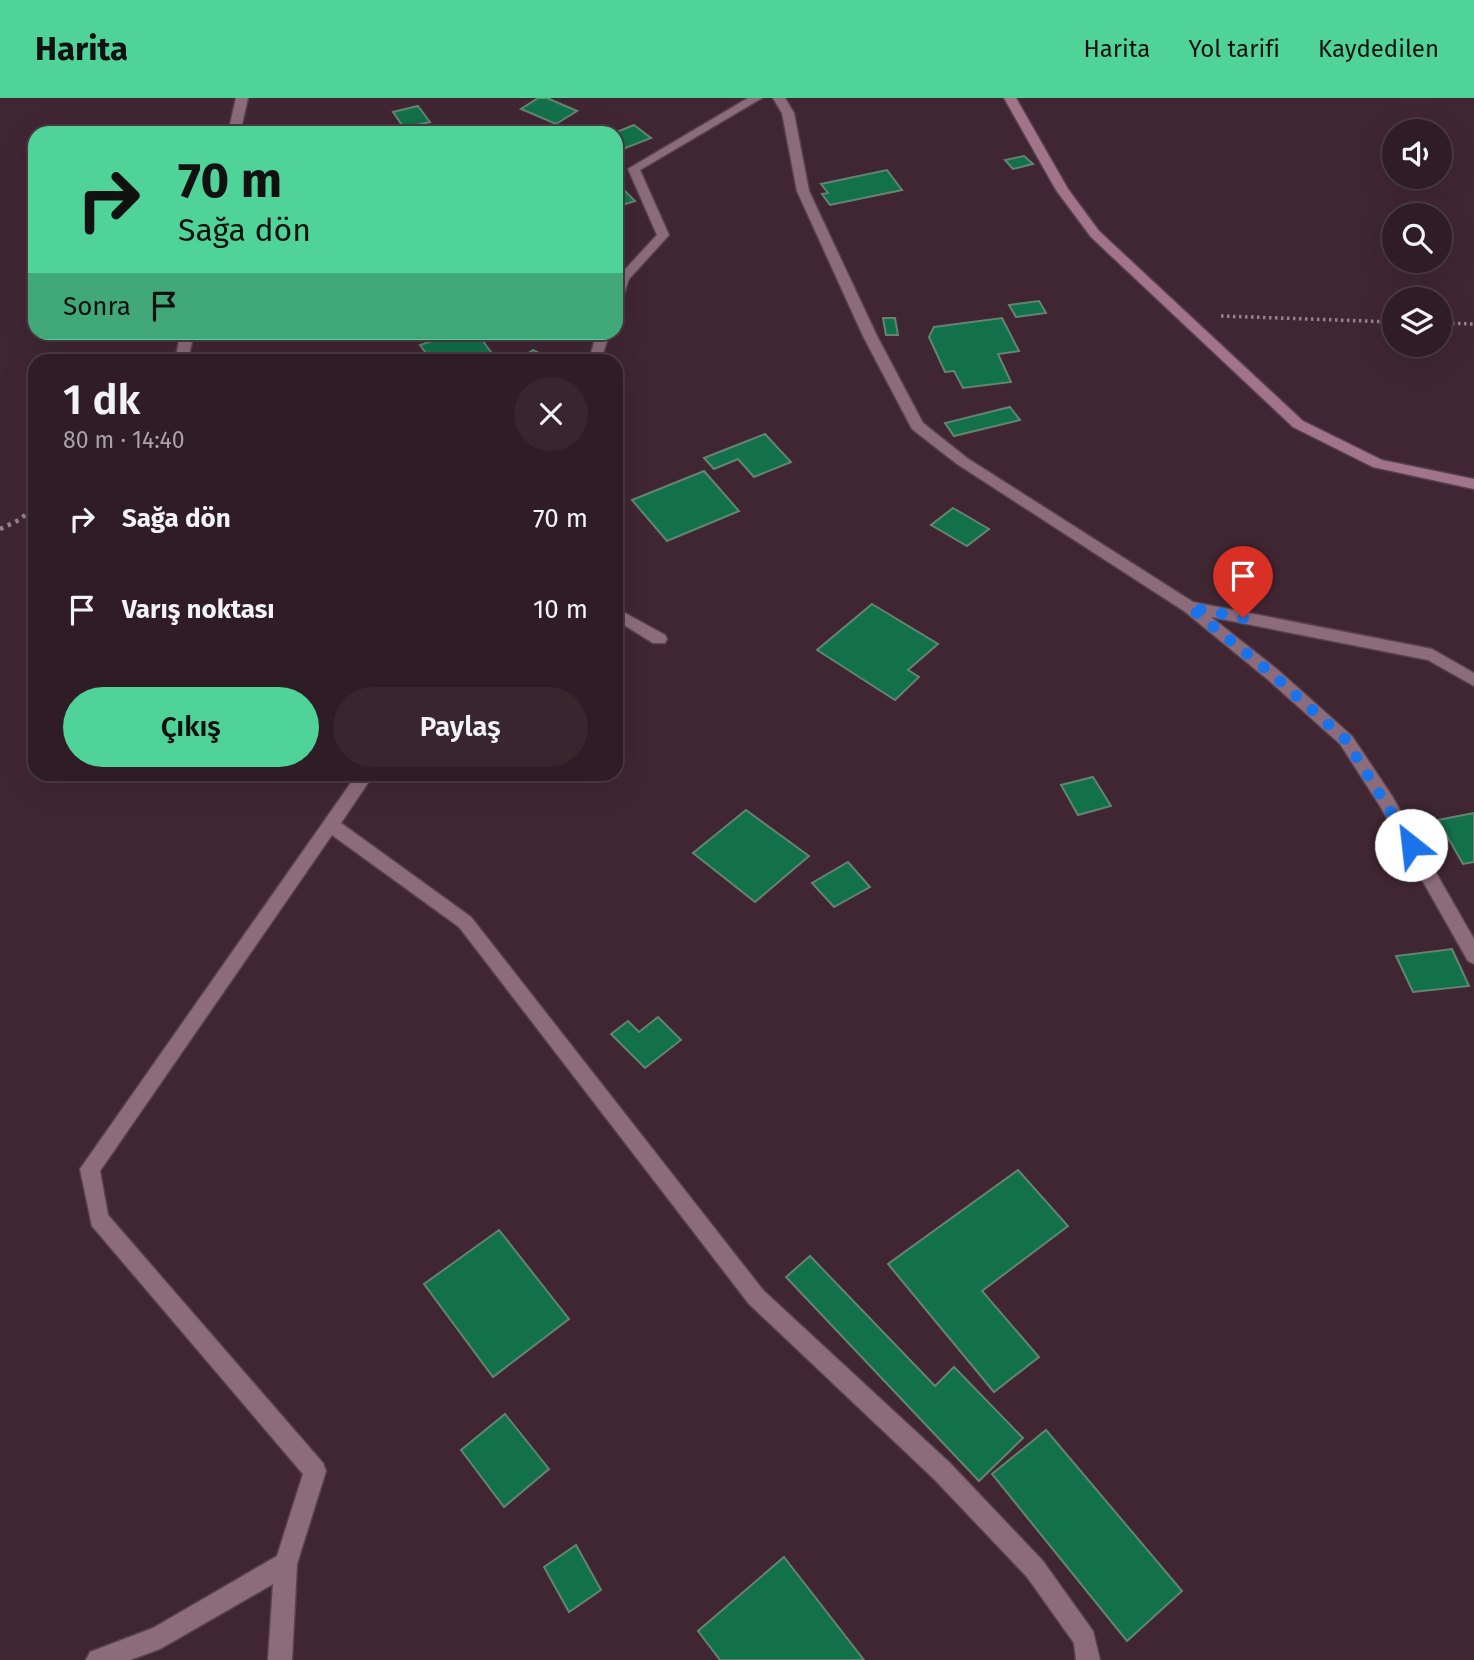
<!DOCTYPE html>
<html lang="tr">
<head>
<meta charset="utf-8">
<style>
	body { margin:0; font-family:"Fira Sans",sans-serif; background:#38252e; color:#f1f3f6; height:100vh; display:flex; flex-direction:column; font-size:26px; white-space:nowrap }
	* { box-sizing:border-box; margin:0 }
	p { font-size:23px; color:#a8a1a7 }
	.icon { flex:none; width:38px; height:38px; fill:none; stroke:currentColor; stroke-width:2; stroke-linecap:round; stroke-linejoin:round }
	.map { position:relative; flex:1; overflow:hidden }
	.drawer { position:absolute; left:28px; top:256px; width:595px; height:427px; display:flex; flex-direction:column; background:#301c26; border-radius:21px; box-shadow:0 7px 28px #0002,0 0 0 2px #4b3a43 }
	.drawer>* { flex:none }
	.top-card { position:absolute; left:28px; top:28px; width:595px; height:214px; border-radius:21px; box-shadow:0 7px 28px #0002,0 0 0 2px #4b3a43; background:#50d398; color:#111; overflow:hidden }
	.fabs { position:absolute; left:1382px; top:21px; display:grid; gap:14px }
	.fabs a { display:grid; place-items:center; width:70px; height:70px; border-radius:50%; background:#301c26; box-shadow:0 7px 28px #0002,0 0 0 2px #4b3a43; font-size:35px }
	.pin { position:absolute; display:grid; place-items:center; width:60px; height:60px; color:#fff; margin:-72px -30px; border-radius:50% 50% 50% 0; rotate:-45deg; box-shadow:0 0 7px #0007 }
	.pin .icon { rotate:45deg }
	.me { position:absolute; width:77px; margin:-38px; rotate:331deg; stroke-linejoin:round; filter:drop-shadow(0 0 5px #0008) }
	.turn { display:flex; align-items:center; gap:24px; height:147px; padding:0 35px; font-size:32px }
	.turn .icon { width:91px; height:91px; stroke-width:2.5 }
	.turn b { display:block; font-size:49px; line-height:60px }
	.then { display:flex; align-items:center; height:66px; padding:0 35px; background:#0003; gap:14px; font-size:26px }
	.round { display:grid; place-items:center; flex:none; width:74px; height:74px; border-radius:37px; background:#38252e }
	.summary { display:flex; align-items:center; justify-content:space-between; height:119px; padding:0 35px }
	h1 { font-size:42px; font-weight:600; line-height:52px }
	.action { display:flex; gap:14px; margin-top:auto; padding:14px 35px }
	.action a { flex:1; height:80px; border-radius:42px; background:#50d398; color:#111; font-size:28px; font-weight:600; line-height:80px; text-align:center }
	.action a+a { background:#38252e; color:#f1f3f6 }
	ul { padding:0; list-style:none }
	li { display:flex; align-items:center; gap:21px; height:91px; padding:0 35px }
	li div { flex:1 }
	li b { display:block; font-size:26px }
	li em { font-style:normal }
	header { display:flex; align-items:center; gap:42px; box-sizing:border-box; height:98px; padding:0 35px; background:#50d398; color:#111 }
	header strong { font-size:33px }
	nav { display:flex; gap:38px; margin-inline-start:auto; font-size:24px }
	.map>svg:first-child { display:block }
	.building { fill:#12714b; stroke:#648472; stroke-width:2 }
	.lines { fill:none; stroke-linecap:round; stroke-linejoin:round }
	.street-casing { stroke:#58424d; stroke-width:3 }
	.secondary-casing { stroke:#58424d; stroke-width:3 }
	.path-far1 { stroke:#98828d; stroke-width:3.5; stroke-dasharray:2.5 3.5; stroke-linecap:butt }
	.path { stroke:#98828d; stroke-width:4.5; stroke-dasharray:3.5 5; stroke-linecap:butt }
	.street { fill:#8c6c7b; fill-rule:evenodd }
	.secondary { fill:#a1748a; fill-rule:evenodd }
	.route { stroke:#1a73e8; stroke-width:12; stroke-dasharray:0 21.6 }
</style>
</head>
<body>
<header>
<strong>Harita</strong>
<nav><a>Harita</a><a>Yol tarifi</a><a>Kaydedilen</a></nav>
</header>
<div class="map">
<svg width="1474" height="1562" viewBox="0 0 1474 1562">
	<rect width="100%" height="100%" fill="#402633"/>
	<!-- building -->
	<g class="building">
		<polygon points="538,0 547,0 577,13 556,26 521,11"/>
		<polygon points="418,8 430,24 404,30 393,14"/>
		<polygon points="634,27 651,40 618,53 614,35"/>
		<polygon points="1024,58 1033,66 1013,71 1005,62"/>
		<polygon points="887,72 902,92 830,107 822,96 828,95 821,86"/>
		<polygon points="616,84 635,103 616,109"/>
		<polygon points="1039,203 1046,215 1016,219 1009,207"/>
		<polygon points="883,220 895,220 898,237 886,237"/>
		<polygon points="1002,220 1019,253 998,256 1011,284 963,290 954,273 945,274 929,239 934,229"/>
		<polygon points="460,234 476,234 494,258 479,262 431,262 420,247"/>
		<polygon points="533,252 553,262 519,262"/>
		<polygon points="1010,309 1020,322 954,338 945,325"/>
		<polygon points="765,336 791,364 754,379 738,361 714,371 704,360"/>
		<polygon points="704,373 739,413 667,443 632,402"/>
		<polygon points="953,410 989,431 967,448 931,427"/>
		<polygon points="872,506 938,546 908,572 919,579 895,602 817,552"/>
		<polygon points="1093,679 1111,708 1078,717 1061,687"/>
		<polygon points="746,712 809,758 755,804 693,755"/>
		<polygon points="1474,715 1474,764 1463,766 1438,722"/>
		<polygon points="848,764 870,789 834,809 812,785"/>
		<polygon points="1452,851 1469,888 1413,894 1396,858"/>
		<polygon points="658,919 681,942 645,970 611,936 628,923 639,934"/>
		<polygon points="1018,1072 1068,1128 982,1193 1039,1259 994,1294 888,1166"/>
		<polygon points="499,1132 569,1221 493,1279 424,1186"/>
		<polygon points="810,1158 935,1288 954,1269 1023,1340 979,1383 786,1179"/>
		<polygon points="505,1316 549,1371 504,1409 461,1352"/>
		<polygon points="1046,1332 1182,1493 1127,1543 992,1376"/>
		<polygon points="576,1447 601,1492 569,1514 544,1469"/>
		<polygon points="784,1459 864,1562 720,1562 698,1533"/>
	</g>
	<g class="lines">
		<defs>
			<g id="street">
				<polygon points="236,0 248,0 240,35 228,35"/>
				<polygon points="748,0 762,0 640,72 669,137 629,181 622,201 616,205 617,180 657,137 628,71"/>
				<polygon points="773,0 785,0 794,15 809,93 877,238 923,325 967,360 1193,504 1432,551 1474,575 1474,588 1428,562 1211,519 1278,572 1352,638 1392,698 1474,841 1474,866 1468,863 1380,708 1340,646 1266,580 1184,513 957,366 912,331 863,238 797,93 782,15"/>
				<polygon points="181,234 194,234 188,262 175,262"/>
				<polygon points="597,234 610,234 601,262 589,262"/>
				<polygon points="616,510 665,537 667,541 665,545 653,545 616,522"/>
				<polygon points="357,676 374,676 341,725 471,819 763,1192 950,1365 1043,1463 1093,1533 1100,1562 1076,1562 1074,1545 1027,1479 934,1381 749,1206 459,829 332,737 100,1073 108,1117 323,1365 326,1373 297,1466 292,1562 268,1562 273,1486 160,1551 130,1562 86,1562 90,1554 153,1530 277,1458 303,1376 92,1128 80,1071"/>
			</g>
			<polygon id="secondary" points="1004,0 1016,0 1068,91 1099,133 1303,323 1382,362 1474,381 1474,391 1373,369 1293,329 1091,139 1056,92"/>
		</defs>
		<!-- street casing -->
		<use href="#street" class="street-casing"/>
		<!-- secondary casing -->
		<use href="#secondary" class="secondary-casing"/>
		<!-- path-far1 -->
		<g class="path-far1">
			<polyline points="1221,218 1395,224"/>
			<polyline points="1440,225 1474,226"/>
		</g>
		<!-- path -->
		<polyline class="path" points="0,431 19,422 35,409"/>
		<!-- street -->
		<use href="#street" class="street"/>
		<!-- secondary -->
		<use href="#secondary" class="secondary"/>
	</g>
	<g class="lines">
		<!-- route -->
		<polyline class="route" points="1243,520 1189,509 1272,576 1346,642 1411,747"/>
	</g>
</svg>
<div class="fabs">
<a><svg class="icon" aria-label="sound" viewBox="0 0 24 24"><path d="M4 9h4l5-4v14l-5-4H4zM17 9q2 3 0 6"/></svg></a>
<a><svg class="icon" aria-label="search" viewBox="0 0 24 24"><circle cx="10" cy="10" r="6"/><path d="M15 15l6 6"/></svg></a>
<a><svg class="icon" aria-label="layers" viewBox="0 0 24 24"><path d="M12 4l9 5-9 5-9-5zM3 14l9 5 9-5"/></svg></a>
</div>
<div class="pin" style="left:1243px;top:520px;background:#d93025"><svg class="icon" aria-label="arrive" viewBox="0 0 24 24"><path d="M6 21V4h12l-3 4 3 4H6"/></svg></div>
<svg class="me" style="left:1411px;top:747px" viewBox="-20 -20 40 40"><circle r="19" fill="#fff"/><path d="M0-13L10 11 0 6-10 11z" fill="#1a73e8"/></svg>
<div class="top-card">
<div class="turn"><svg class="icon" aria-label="right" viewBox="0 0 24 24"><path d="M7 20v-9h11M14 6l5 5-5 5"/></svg><div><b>70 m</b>Sağa dön</div></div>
<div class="then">Sonra<svg class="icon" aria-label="arrive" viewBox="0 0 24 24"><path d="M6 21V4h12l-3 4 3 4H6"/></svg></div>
</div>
<section class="drawer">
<div class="summary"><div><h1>1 dk</h1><p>80 m · 14:40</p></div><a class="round"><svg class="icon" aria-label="close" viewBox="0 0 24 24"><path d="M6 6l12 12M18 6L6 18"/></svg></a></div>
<ul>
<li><svg class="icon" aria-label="right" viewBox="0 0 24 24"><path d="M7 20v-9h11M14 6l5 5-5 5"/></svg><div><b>Sağa dön</b></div><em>70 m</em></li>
<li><svg class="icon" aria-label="arrive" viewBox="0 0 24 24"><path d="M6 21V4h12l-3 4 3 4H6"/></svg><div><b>Varış noktası</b></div><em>10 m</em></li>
</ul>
<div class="action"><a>Çıkış</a><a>Paylaş</a></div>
</section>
</div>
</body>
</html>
